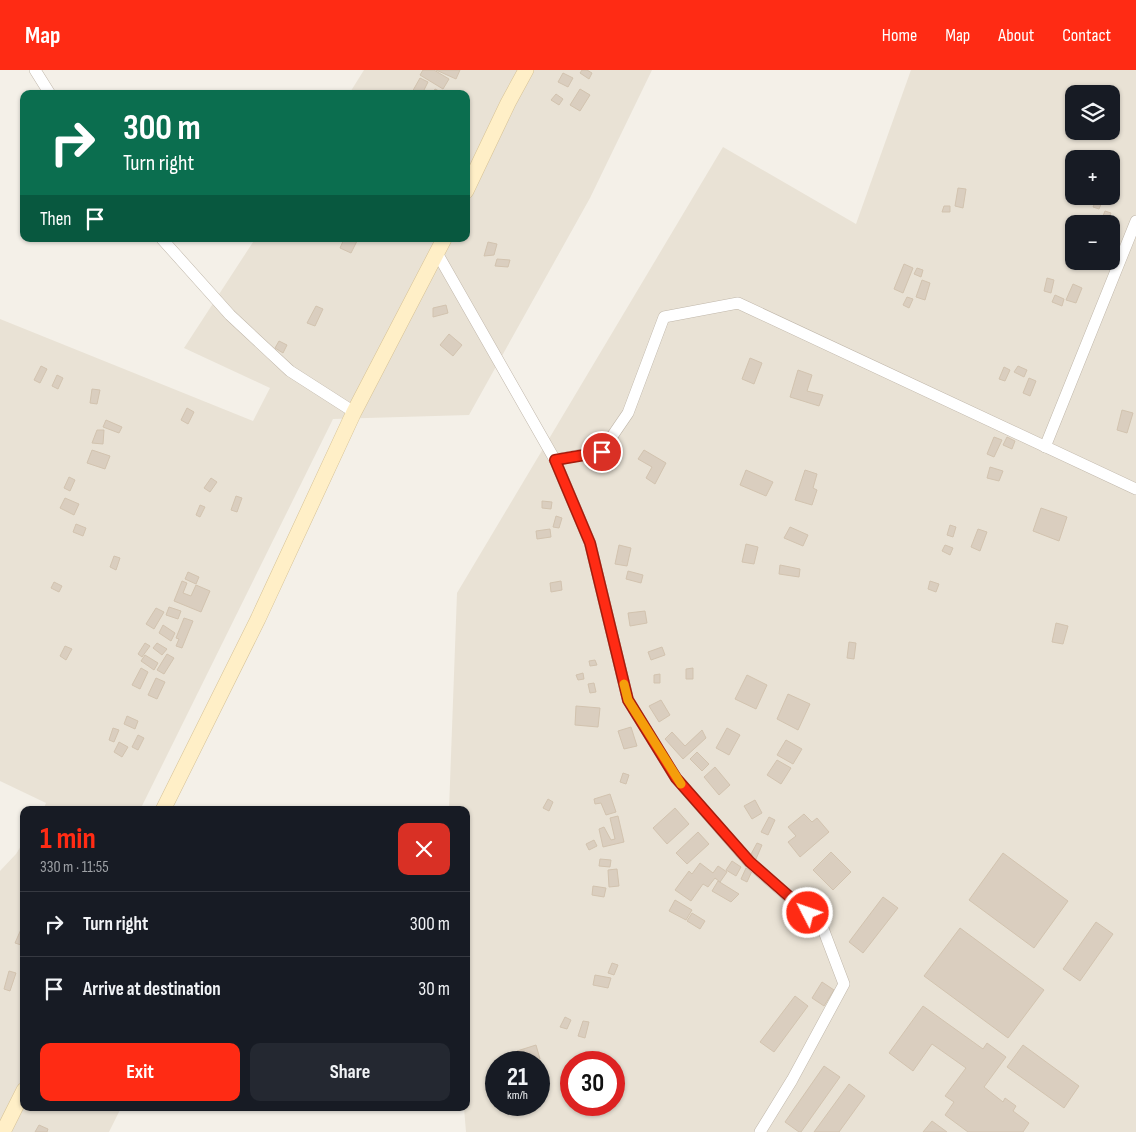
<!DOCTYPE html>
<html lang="en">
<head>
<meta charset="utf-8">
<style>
	body { margin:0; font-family:"Sofia Sans Condensed",sans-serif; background:#242831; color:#f1f3f6; height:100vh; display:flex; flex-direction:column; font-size:19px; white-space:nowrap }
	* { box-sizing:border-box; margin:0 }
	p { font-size:16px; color:#9ea1a6 }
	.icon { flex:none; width:28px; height:28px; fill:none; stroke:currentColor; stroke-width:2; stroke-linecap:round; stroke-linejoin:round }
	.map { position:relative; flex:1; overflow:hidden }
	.sheet { position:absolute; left:20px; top:736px; width:450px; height:305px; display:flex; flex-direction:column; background:#171b24; border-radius:10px; box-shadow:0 1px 4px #0004 }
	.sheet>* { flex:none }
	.top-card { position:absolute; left:20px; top:20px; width:450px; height:152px; border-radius:10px; box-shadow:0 1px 4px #0004; background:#0b6e4f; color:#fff; overflow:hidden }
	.controls { position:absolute; left:1065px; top:15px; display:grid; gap:10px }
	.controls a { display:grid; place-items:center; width:55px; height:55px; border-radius:10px; background:#171b24; box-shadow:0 1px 4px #0004; font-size:25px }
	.speed { position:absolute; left:485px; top:981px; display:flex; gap:10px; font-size:25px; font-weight:700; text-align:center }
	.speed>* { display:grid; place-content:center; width:65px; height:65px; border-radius:50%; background:#171b24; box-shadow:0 1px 4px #0004; line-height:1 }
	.speed small { font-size:12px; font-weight:400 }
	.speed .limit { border:8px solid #d22; background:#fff; color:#111 }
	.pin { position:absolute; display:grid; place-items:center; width:42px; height:42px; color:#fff; margin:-21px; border:2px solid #fff; border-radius:50%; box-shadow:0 1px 5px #0007 }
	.me { position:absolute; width:55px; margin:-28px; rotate:311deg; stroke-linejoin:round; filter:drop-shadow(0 0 4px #0008) }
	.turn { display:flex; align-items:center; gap:18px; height:105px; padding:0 20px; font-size:22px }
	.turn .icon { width:65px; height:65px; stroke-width:2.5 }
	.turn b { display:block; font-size:35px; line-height:42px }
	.then { display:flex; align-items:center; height:48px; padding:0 20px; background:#0003; gap:10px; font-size:19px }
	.round { display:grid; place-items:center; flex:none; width:52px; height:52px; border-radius:10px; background:#242831 }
	.overview { display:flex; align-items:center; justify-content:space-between; height:85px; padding:0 20px }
	h1 { font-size:30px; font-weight:700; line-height:38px; color:#ff2b14 }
	.button { display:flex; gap:10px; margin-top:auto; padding:10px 20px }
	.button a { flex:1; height:58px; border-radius:10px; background:#ff2b14; color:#fff; font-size:20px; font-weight:700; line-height:58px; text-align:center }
	.button a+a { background:#242831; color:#f1f3f6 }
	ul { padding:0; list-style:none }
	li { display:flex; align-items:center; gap:15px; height:65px; padding:0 20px; border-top:1px solid #363941 }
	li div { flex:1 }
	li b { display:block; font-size:19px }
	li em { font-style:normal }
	header { display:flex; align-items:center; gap:30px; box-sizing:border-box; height:70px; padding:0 25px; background:#ff2b14; color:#fff }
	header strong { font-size:24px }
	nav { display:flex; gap:28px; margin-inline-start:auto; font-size:18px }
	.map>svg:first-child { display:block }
	.residential { fill:#e9e2d5; fill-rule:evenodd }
	.building { fill:#dacebf; stroke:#d2c3af }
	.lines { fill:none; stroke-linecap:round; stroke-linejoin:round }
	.minor-casing { stroke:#c0b7aa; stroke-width:12 }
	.secondary-casing { stroke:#d6c296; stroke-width:16 }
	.minor { stroke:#fff; stroke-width:11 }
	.secondary { stroke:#ffefc7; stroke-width:15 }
	.route-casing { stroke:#a61c0d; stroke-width:12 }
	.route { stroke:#ff2b14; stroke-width:9 }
	.slow { stroke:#f59e0b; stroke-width:9 }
</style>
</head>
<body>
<header>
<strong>Map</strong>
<nav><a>Home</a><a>Map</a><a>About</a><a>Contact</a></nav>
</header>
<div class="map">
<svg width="1136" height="1062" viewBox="0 0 1136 1062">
	<rect width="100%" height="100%" fill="#f4f0e8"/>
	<!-- residential -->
	<g class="residential">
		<polygon points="364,0 652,0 590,128 469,345 333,349 140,740 43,740 46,733 0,711 0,249 253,351 270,318 184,278 255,169 466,169 466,24 349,24"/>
		<path d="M911,0H1136V1062H466L464,1038H466V740H449L457,523L723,77L856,154ZM1074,24H1111V61H1074ZM1074,89H1111V126H1074ZM1074,154H1111V191H1074ZM496,992H539V1035H496ZM571,992H614V1035H571Z"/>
		<polygon points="24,771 24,1038 121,1038 109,1062 0,1062 0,801 16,784"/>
	</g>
	<!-- building -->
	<g class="building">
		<polygon points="423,0 434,0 449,9 443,19 420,5"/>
		<polygon points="436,0 460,0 456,9"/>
		<polygon points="582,0 587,0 592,3 589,9 580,3"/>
		<polygon points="563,3 573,8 568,17 558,12"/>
		<polygon points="420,8 428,12 423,22 425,24 411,24"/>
		<polygon points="435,19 445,24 432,24"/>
		<polygon points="580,19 590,25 580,41 570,35"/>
		<polygon points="556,24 563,29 559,35 551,30"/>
		<polygon points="958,118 966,119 963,138 955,136"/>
		<polygon points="1096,130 1102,132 1099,139 1093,137"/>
		<polygon points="944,136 950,136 950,142 942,142"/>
		<polygon points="1105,141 1111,143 1107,153 1101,151"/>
		<polygon points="344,169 358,169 351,183 340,178"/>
		<polygon points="488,172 497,174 494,185 484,186"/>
		<polygon points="497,189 510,190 508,197 495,196"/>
		<polygon points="904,194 913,198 903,223 894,219"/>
		<polygon points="917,198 923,200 921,207 914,204"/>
		<polygon points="1047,208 1054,210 1051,223 1044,221"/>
		<polygon points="922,210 930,213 925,230 916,227"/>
		<polygon points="1073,214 1082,218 1076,233 1066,230"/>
		<polygon points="1055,225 1064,229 1062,236 1052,232"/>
		<polygon points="907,227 913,229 909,238 903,235"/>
		<polygon points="446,235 448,243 433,247 433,238"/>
		<polygon points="316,236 323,239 315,256 307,253"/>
		<polygon points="449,264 462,275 453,286 440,275"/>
		<polygon points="279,271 287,275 283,283 275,278"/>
		<polygon points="750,288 762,293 754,314 742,309"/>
		<polygon points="41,296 47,299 40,313 34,310"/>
		<polygon points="1018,296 1027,300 1024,307 1014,302"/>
		<polygon points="1004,297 1010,300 1005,311 999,309"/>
		<polygon points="798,300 812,305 807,321 823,325 819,336 790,327"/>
		<polygon points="57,305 63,308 58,319 52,316"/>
		<polygon points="1029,308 1036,311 1030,326 1023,323"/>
		<polygon points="92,319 100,320 97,334 90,333"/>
		<polygon points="187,338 194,342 188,354 181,350"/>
		<polygon points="1122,340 1133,343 1127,363 1117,360"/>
		<polygon points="106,350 122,357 119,363 103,357"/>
		<polygon points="97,360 104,360 103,374 92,373"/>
		<polygon points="994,367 1002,370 994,387 987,384"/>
		<polygon points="1007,367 1015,371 1012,379 1003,375"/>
		<polygon points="92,380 110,386 105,399 87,393"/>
		<polygon points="644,380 666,393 655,414 646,408 652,397 638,389"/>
		<polygon points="990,397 1003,401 999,411 987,408"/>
		<polygon points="746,400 773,412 766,426 740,415"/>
		<polygon points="805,400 817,404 813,418 817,420 812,435 795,430"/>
		<polygon points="69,407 75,410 70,421 64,418"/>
		<polygon points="211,408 217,412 210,422 204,418"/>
		<polygon points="236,426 242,428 237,442 231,440"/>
		<polygon points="65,428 79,434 74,445 60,438"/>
		<polygon points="542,431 552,432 551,439 542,438"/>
		<polygon points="200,435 205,437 200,447 196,445"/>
		<polygon points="1041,438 1067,447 1059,471 1033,461"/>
		<polygon points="556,446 562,448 559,458 553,457"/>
		<polygon points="76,454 86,458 83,466 73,462"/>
		<polygon points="950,455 956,457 953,467 947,465"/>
		<polygon points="790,457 808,465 803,476 784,468"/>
		<polygon points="550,459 551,467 537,469 536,461"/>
		<polygon points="978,459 987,462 980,481 971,477"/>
		<polygon points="746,474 758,477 754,494 742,492"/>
		<polygon points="619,475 631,478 627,496 615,494"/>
		<polygon points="945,475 953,478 950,485 942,481"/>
		<polygon points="114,486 120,488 116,500 110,497"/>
		<polygon points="780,495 800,499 799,507 779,504"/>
		<polygon points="628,501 643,505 641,513 626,509"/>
		<polygon points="188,502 199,507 196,514 185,509"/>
		<polygon points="182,511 187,513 183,523 191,526 196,515 210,521 201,542 174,531"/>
		<polygon points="561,511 562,520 551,522 550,513"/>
		<polygon points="930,511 939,514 936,522 928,519"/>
		<polygon points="54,512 62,516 59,522 51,518"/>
		<polygon points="169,537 181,541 178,549 166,545"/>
		<polygon points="156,538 164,542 154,559 146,554"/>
		<polygon points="645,541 647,553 630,556 628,543"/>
		<polygon points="184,548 193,551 182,578 176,576 179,569 176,568"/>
		<polygon points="1056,553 1068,556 1063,574 1052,572"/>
		<polygon points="163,555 175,563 171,571 159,563"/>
		<polygon points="849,572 856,573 854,589 847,588"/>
		<polygon points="145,573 150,576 142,587 138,584"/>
		<polygon points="157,573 167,579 162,585 153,578"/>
		<polygon points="65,576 72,579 66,590 60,586"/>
		<polygon points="662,577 665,585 651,590 648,582"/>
		<polygon points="167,584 174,588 164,604 157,600"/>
		<polygon points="145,585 158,593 154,600 141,591"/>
		<polygon points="595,590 597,595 590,596 589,591"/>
		<polygon points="141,598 148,602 140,619 132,615"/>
		<polygon points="693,598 693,609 686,609 686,599"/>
		<polygon points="583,603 584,609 578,610 576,605"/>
		<polygon points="660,604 660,613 654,613 654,605"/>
		<polygon points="747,605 767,615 756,639 735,629"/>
		<polygon points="156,608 165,612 157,629 148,625"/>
		<polygon points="594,613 596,622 590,623 588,614"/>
		<polygon points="788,624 810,634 798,660 777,649"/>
		<polygon points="661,630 670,645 659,652 649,636"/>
		<polygon points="576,636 600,638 598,657 575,655"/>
		<polygon points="127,646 138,651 135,659 124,654"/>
		<polygon points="631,657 637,676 624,679 618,661"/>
		<polygon points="113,658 119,660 114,672 109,670"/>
		<polygon points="727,658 740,665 729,685 716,678"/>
		<polygon points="702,660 706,668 683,689 665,669 672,662 685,676"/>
		<polygon points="138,665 144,668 138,680 132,677"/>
		<polygon points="786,670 802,679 793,694 777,685"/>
		<polygon points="119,672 128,677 122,687 114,682"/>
		<polygon points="697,682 709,694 702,701 690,689"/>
		<polygon points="777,690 791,698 781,714 767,705"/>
		<polygon points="715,697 730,715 719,725 704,707"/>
		<polygon points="623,703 629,705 626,714 620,712"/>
		<polygon points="610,724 616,742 606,745 601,733 595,734 594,729"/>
		<polygon points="548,729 553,732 549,741 543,738"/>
		<polygon points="755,730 762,743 752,749 744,736"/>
		<polygon points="675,738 689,754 667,774 653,758"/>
		<polygon points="804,744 812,752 817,748 829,762 800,787 788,772 796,766 788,757"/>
		<polygon points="618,746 624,772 603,777 599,759 604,757 611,770 615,769 610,748"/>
		<polygon points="769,747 775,750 768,765 761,762"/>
		<polygon points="698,762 709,774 687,794 676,783"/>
		<polygon points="594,770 597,776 589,780 586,774"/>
		<polygon points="757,773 762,775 756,789 750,786"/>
		<polygon points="831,782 851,802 833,820 813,800"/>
		<polygon points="1003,783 1068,831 1034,878 969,830"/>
		<polygon points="600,789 611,790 610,797 599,796"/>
		<polygon points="732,791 741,797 736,806 726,800"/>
		<polygon points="700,793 713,803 718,796 727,802 720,812 715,808 708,817 703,814 691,831 675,820 689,801 692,804"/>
		<polygon points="746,798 752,801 747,812 741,809"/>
		<polygon points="617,799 619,816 609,817 608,800"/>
		<polygon points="718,811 739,824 731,832 712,821"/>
		<polygon points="593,816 606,818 604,827 592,825"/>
		<polygon points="883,827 898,838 863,883 849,872"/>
		<polygon points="675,830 692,840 686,850 669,841"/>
		<polygon points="692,843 705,851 700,859 687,851"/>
		<polygon points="1096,852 1113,864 1080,911 1063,899"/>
		<polygon points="22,857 24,858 24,876 15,873"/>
		<polygon points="960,858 1044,920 1008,968 924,906"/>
		<polygon points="612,893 618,895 614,905 608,903"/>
		<polygon points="9,901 16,903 10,921 4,919"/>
		<polygon points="595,905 611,908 608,918 593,915"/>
		<polygon points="822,912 834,920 824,936 812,928"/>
		<polygon points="795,926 808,936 774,982 760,972"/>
		<polygon points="923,936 983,979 987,973 1006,987 984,1017 1003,1032 1005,1028 1016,1036 1013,1041 1029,1053 1023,1062 968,1062 945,1045 954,1032 945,1026 966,998 932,974 913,1001 889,983"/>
		<polygon points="565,947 571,950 567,959 560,957"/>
		<polygon points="583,951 589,952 585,968 578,966"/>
		<polygon points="536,975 540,989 528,992 521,992 517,981"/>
		<polygon points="1023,975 1079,1016 1064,1038 1007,997"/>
		<polygon points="824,996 840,1007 801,1062 799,1062 785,1052"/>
		<polygon points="849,1014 865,1026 839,1062 814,1062"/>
		<polygon points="576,1035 594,1035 589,1044 575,1037"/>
		<polygon points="932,1051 947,1062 923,1062"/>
		<polygon points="39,1055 48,1059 47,1062 35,1062"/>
	</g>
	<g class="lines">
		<defs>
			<g id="minor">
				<polyline points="35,0 50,24"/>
				<polyline points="162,169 230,245 290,301 354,342"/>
				<polyline points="437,183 555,390 602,381 628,343 664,247 738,233 1136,419"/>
				<polyline points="1045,377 1136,151"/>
				<polyline points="555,390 590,473 628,630 676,708 750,793 822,856 844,914 792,1010 760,1062"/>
			</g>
			<g id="secondary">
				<polyline points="466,121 508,33 526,0"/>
				<polyline points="163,740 258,549 354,342 444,169"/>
				<polyline points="3,1062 24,1020"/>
			</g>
		</defs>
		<!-- minor casing -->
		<use href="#minor" class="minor-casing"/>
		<!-- secondary casing -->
		<use href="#secondary" class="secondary-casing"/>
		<!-- minor -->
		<use href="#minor" class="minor"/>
		<!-- secondary -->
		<use href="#secondary" class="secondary"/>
	</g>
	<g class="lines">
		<defs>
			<polyline id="route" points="602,382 555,390 590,473 628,630 676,708 750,792 808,843"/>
		</defs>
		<!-- route casing -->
		<use href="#route" class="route-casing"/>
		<!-- route -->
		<use href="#route" class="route"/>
		<!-- slow -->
		<polyline class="slow" points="624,614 628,630 681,714"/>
	</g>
</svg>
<div class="controls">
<a><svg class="icon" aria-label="layers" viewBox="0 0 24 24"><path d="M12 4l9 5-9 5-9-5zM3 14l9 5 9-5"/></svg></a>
<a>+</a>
<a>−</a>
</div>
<div class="speed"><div>21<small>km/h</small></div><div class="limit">30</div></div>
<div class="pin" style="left:602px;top:382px;background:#d93025"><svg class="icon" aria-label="arrive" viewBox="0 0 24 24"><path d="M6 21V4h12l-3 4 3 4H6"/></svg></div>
<svg class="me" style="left:808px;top:843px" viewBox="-20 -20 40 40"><circle r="17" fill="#ff2b14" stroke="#fff" stroke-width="3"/><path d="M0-11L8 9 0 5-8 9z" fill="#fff"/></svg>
<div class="top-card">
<div class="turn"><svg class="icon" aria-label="right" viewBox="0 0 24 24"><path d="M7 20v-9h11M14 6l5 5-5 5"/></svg><div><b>300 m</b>Turn right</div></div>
<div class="then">Then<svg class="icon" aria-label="arrive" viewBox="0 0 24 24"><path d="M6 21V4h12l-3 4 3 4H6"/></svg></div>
</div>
<section class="sheet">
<div class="overview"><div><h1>1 min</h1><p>330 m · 11:55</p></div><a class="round" style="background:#d93025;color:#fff"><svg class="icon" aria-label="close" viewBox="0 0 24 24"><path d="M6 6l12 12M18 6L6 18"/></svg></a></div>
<ul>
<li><svg class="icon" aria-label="right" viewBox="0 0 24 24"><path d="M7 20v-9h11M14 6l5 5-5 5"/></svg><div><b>Turn right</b></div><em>300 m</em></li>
<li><svg class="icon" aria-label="arrive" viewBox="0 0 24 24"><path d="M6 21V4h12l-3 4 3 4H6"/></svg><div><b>Arrive at destination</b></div><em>30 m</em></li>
</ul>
<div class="button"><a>Exit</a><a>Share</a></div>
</section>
</div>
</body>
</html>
